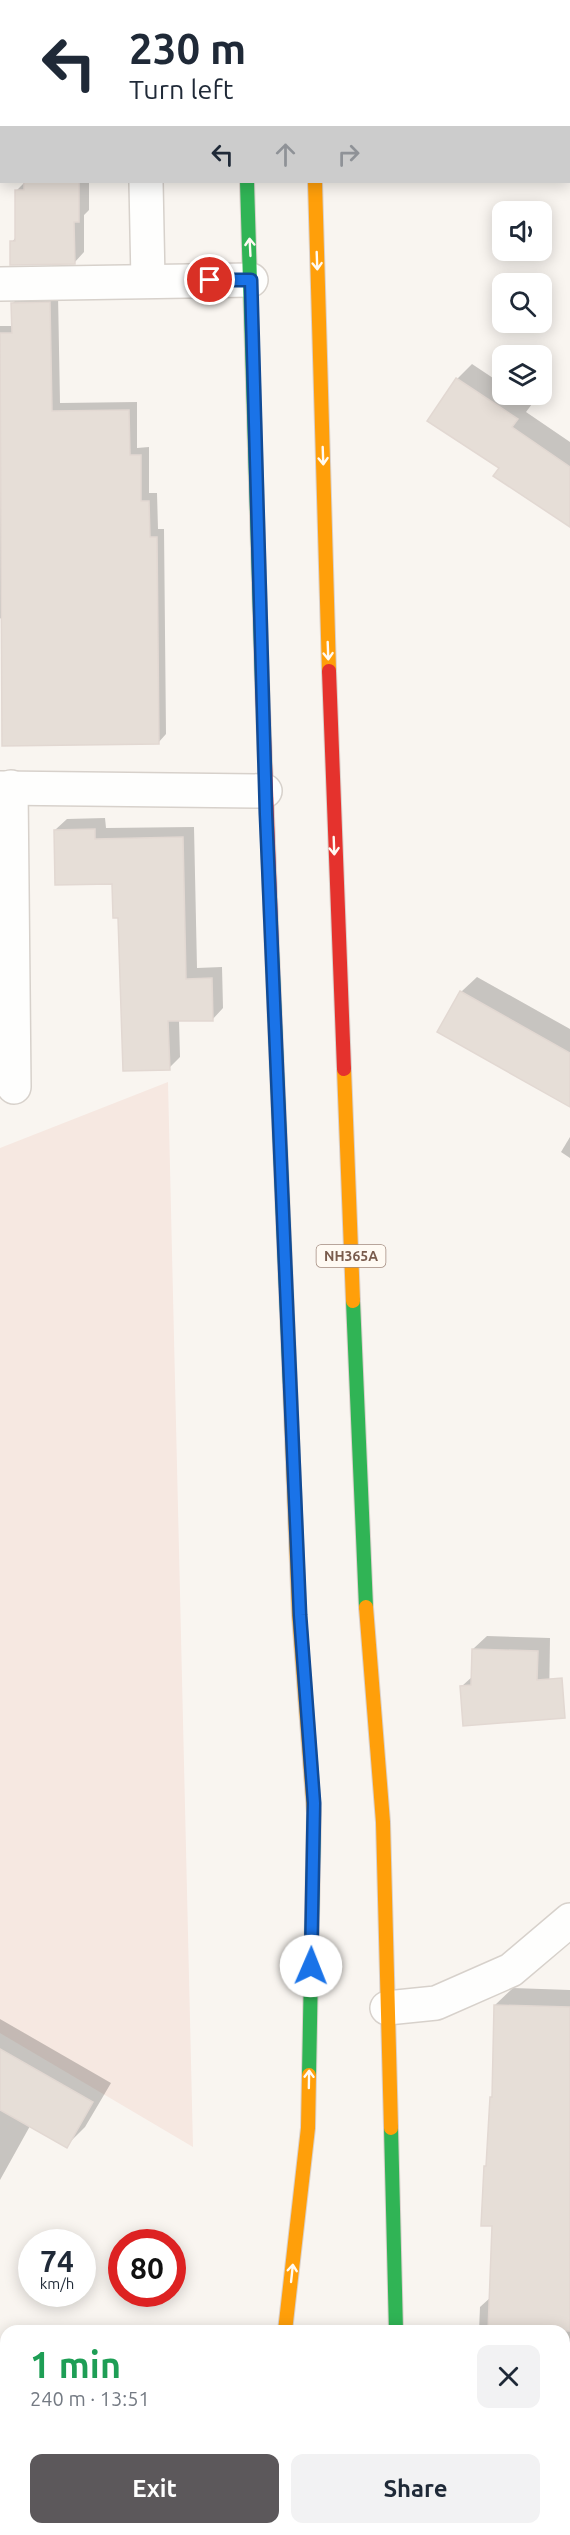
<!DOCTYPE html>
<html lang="en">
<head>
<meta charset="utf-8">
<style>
	body { margin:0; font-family:Ubuntu,sans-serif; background:#f2f2f3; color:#1f2937; height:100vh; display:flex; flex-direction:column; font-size:22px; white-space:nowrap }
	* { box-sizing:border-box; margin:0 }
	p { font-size:20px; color:#747a83 }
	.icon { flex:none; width:33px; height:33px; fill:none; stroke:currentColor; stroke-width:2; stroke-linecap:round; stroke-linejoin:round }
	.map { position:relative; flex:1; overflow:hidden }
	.drawer { position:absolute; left:0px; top:2325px; width:570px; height:210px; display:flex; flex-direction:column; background:#fff; border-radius:18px 18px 0 0; box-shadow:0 3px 15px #0003 }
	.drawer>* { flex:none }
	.hud { position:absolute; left:0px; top:0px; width:570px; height:183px; box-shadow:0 3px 15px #0003; background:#fff; color:#1f2937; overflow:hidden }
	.tools { position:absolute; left:492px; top:201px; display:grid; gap:12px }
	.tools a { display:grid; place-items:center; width:60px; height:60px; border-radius:12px; background:#fff; box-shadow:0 3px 15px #0003; font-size:30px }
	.speed { position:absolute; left:18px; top:2229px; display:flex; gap:12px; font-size:30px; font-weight:700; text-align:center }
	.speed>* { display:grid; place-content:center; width:78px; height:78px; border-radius:50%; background:#fff; box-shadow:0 3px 15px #0003; line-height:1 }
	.speed small { font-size:15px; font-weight:400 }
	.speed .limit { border:9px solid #d22; background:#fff; color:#111 }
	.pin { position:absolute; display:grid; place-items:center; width:51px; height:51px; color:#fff; margin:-26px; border:3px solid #fff; border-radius:50%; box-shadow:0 2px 6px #0007 }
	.me { position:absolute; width:66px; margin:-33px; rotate:1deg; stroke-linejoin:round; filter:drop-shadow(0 0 4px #0008) }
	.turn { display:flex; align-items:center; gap:21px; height:126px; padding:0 30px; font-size:27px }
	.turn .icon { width:78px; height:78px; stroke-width:2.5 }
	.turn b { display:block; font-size:42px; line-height:51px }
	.lanes { display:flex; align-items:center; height:57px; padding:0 30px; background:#0003; justify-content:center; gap:30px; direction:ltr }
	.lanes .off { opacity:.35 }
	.round { display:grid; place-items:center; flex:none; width:63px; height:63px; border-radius:12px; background:#f2f2f3 }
	.headline { display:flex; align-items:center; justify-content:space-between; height:102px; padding:0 30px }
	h1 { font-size:36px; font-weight:600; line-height:45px; color:#1e9e55 }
	.cta { display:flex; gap:12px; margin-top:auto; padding:12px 30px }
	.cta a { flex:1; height:69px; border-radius:12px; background:#5c585b; color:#fff; font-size:24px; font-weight:600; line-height:69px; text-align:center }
	.cta a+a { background:#f2f2f3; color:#1f2937 }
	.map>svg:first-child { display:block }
	.commercial { fill:#f6e8e1 }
	.shadow { fill:#0003 }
	.building { fill:#e6ded7; stroke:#e2d8d2; stroke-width:1.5 }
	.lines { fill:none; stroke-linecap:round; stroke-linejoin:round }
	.street-casing { stroke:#d7d1cb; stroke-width:36 }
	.fast-casing { stroke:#dad1cc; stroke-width:16 }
	.slow-casing { stroke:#dad1cc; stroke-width:16 }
	.jam-casing { stroke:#dad1cc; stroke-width:16 }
	.street { stroke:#fefefd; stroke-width:33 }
	.fast { stroke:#30b455; stroke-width:14 }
	.slow { stroke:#ff9f0a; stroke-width:14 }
	.jam { stroke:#e5322d; stroke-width:14 }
	.oneway { stroke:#fffaf3 }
	.route-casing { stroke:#114b97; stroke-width:15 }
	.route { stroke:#1a73e8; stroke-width:10 }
	.labels { text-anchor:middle; stroke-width:4.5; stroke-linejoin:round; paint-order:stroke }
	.shield { fill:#fffaf3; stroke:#a28b7f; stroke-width:1.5 }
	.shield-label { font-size:14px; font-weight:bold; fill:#7a5c4d }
</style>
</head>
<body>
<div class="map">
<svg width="570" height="2535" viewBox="0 0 570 2535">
	<rect width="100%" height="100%" fill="#f9f5f0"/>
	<!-- commercial -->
	<polygon class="commercial" points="168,1082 193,2147 0,2033 0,1148"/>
	<!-- shadow -->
	<g class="shadow">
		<rect x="50" y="0" width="45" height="2"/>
		<polygon points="0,19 2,19 0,70"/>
		<polygon points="25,182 89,182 89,210 84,215 84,252 74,263 12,242 16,237 16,191"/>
		<polygon points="58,294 60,403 137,402 137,448 149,447 149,493 157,493 158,529 164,529 166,734 158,743 0,618 0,326 13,326 13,303 21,295"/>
		<polygon points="472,364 502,384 502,394 518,394 532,404 526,412 570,442 570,525 501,468 457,379"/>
		<polygon points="105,818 106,828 194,827 197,968 222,967 223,1008 212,1020 179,1020 180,1057 169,1068 120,916 114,883 55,830 67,819"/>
		<polygon points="477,977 570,1029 570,1106 439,1032 461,992"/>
		<polygon points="570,1137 570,1158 561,1152"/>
		<polygon points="487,1636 550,1638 549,1705 462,1686 473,1676 473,1649"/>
		<polygon points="513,1988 570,1990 570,2535 472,2535 472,2529 564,2529 564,2331 479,2331 480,2307 491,2297 494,2225 488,2164 493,2095 495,2005"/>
		<polygon points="0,2019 111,2083 85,2127 66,2146 30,2126 0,2180"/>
	</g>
	<!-- building -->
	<g class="building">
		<polygon points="24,182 79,182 79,222 74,222 75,264 10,265 10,241 15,241 15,190 24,190"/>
		<polygon points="50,302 52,411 129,410 130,455 141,455 141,501 149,501 150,537 157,537 159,744 2,746 0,333 12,333 11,303"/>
		<polygon points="456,378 518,419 512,427 570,467 570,527 493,476 499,468 427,421"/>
		<polygon points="95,829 95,839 183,837 186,979 212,978 213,1021 168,1021 170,1070 123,1071 118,918 113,918 112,884 55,885 54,830"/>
		<polygon points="460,991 570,1053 570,1107 437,1032"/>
		<polygon points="472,1649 538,1651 537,1680 562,1678 565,1718 463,1726 460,1686 471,1685"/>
		<polygon points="494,2005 570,2007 570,2331 488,2331 492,2226 481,2226 484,2166 486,2166 490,2097 492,2097"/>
		<polygon points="0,2049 93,2102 67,2148 0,2110"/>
	</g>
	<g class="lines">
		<defs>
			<g id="street">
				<polyline points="143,0 143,2"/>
				<polyline points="146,182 148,281"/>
				<polyline points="0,284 251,280"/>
				<polyline points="11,787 14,1087"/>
				<polyline points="0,788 265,791"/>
				<polyline points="387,2008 436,2003 511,1970 570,1920"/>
			</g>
			<g id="fast">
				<polyline points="239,0 239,2"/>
				<polyline points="247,182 262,682"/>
				<polyline points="272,951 290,1385"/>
				<polyline points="353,1301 366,1607"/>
				<polyline points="309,2075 314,1813"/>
				<polyline points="391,2128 396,2331"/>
				<polyline points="0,2493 6,2495"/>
				<polyline points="97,2529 114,2535"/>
			</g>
			<g id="slow">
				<polyline points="309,0 309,2"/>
				<polyline points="315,182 329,671"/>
				<polyline points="344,1069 353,1301"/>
				<polyline points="290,1385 299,1615 314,1813"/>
				<polyline points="366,1607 383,1822 391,2128"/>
				<polyline points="285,2331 308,2128 309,2075"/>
				<polyline points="331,2529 336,2535"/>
				<polyline points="151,2535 156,2529"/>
				<polyline points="388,2535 390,2529"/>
			</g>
			<g id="jam">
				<polyline points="329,671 344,1069"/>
				<polyline points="262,682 272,951"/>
			</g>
		</defs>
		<!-- street casing -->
		<use href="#street" class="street-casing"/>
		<!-- fast casing -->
		<use href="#fast" class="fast-casing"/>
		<!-- slow casing -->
		<use href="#slow" class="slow-casing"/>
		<!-- jam casing -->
		<use href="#jam" class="jam-casing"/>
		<!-- street -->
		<use href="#street" class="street"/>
		<!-- fast -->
		<use href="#fast" class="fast"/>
		<!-- slow -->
		<use href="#slow" class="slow"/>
		<!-- jam -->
		<use href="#jam" class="jam"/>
	</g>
	<!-- one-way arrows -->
	<defs><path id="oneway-shaft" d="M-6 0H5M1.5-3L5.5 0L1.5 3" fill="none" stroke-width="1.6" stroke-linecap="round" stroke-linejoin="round" transform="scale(1.5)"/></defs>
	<g class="oneway">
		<use href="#oneway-shaft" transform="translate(250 247) rotate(-93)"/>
		<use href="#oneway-shaft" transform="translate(317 261) rotate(88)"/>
		<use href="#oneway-shaft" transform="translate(323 456) rotate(88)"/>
		<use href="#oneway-shaft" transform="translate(328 651) rotate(88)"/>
		<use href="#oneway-shaft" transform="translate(334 846) rotate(88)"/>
		<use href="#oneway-shaft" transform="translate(309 2079) rotate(-89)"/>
		<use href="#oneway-shaft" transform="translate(292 2273) rotate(-84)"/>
	</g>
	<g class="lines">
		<defs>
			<polyline id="route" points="210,280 251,280 266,814 300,1615 314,1803 311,1966"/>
		</defs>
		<!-- route casing -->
		<use href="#route" class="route-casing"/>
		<!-- route -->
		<use href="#route" class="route"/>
	</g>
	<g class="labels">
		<!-- shield labels -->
		<rect class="shield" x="316.5" y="1245" width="69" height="22" rx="4.5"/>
		<g class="shield-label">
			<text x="351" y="1261">NH365A</text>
		</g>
	</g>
</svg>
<div class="tools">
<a><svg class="icon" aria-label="sound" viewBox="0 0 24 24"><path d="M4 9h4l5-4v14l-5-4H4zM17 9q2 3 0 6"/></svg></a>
<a><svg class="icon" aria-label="search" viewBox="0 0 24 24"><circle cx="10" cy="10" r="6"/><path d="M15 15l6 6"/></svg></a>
<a><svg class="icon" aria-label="layers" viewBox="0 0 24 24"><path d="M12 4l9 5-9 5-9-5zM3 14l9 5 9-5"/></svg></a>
</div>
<div class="speed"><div>74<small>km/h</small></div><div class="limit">80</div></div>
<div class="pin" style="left:210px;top:280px;background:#d93025"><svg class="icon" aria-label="arrive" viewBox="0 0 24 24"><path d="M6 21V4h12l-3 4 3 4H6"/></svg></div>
<svg class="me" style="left:311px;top:1966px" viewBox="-20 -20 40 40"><circle r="19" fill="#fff"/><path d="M0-13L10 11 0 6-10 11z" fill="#1a73e8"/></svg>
<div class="hud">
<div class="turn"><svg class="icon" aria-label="left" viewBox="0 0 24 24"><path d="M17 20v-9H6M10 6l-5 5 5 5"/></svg><div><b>230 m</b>Turn left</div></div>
<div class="lanes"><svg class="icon" aria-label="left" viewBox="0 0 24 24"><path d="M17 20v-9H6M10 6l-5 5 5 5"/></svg><svg class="icon off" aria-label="ahead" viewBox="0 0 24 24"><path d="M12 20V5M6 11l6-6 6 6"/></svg><svg class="icon off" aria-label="right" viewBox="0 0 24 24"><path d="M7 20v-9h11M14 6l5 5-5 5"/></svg></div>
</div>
<section class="drawer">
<div class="headline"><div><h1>1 min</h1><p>240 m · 13:51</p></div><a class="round"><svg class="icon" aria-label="close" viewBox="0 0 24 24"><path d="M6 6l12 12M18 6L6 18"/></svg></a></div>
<div class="cta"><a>Exit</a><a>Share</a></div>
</section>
</div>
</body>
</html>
